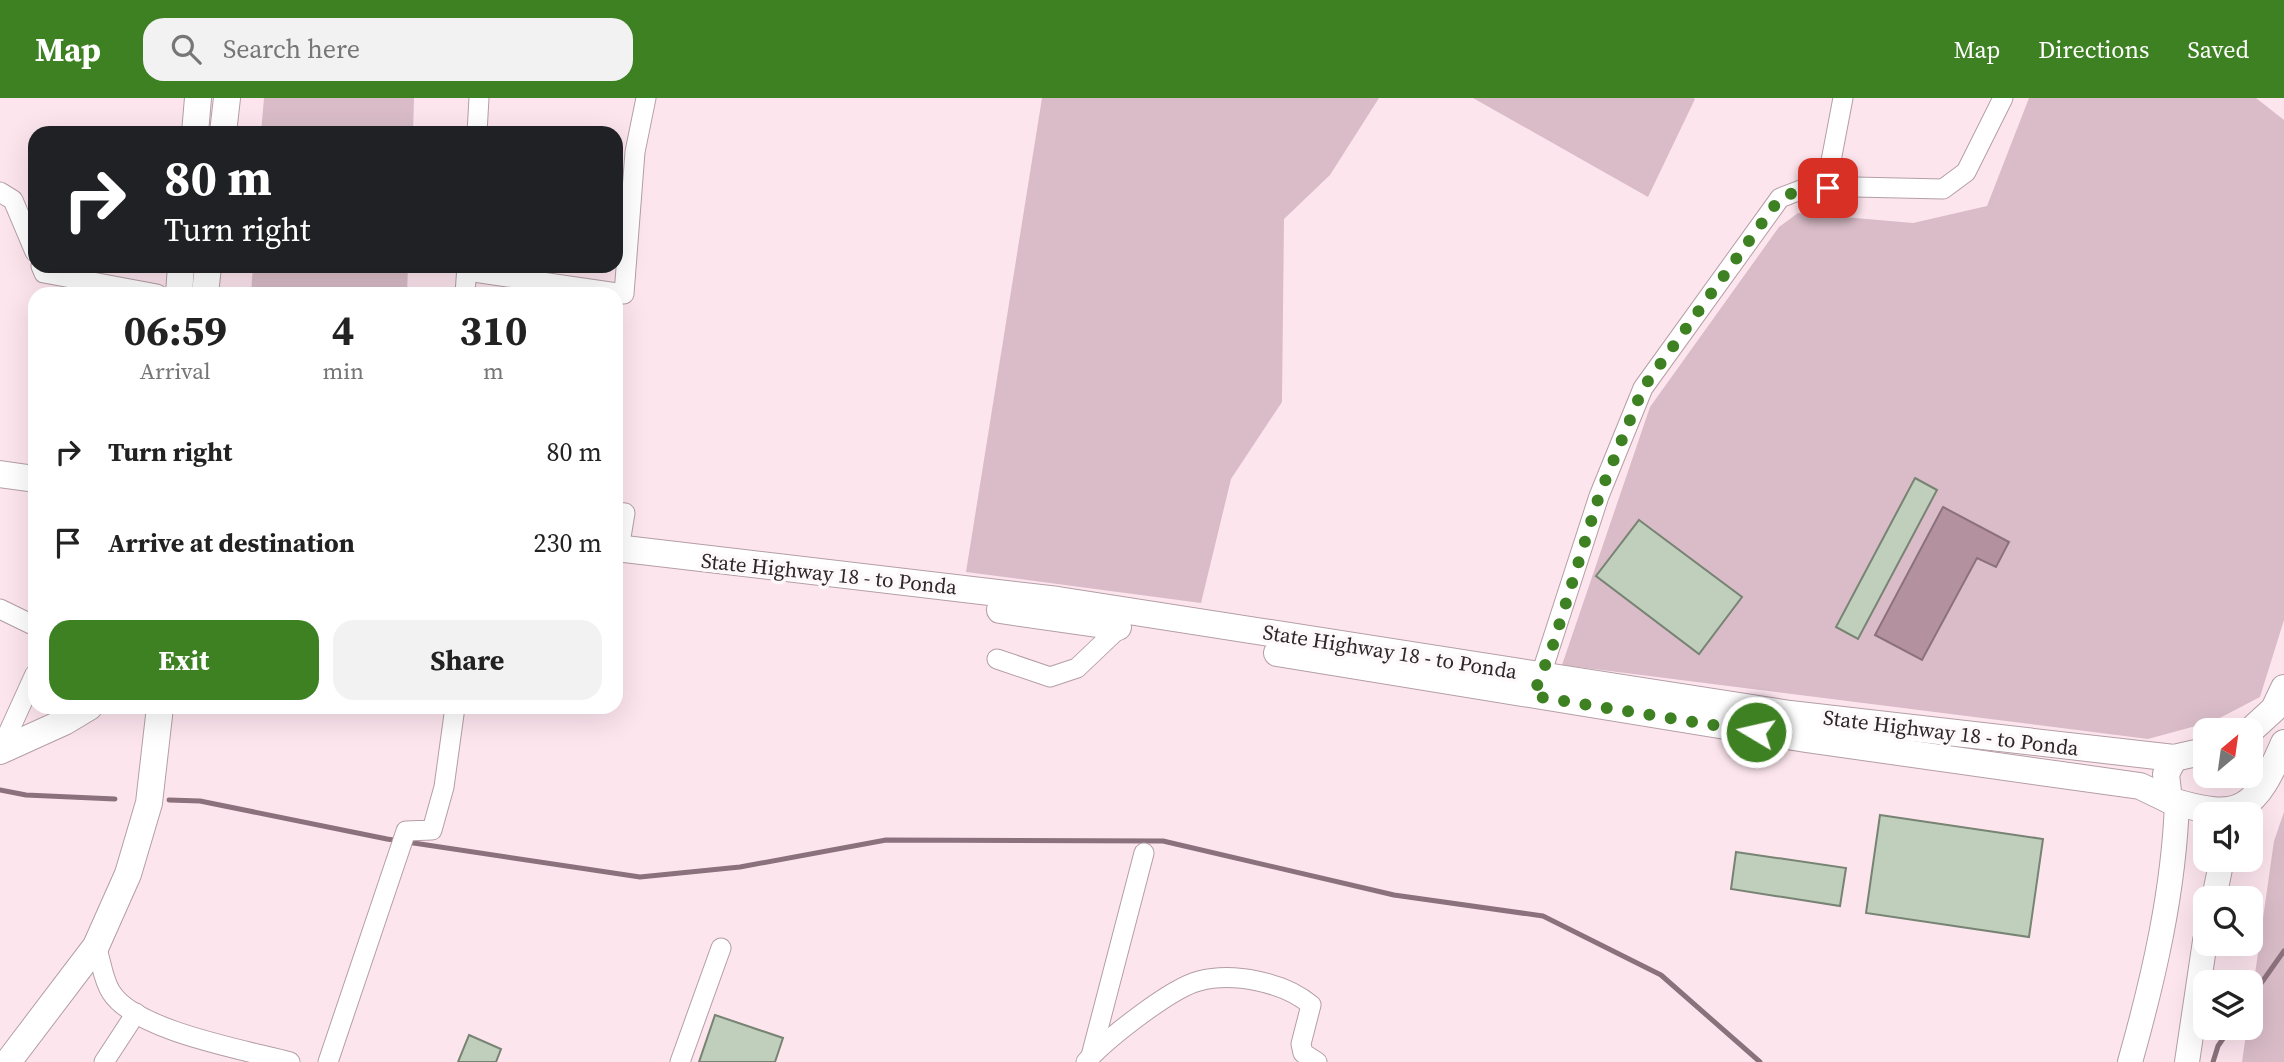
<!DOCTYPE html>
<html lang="en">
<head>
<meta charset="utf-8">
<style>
	body { margin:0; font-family:"Source Serif 4",serif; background:#f2f2f2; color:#222; height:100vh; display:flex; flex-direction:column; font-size:26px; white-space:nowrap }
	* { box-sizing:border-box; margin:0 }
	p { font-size:23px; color:#767676 }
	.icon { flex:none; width:38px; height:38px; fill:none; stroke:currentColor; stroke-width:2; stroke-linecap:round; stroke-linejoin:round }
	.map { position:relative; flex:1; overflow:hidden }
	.details { position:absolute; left:28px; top:189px; width:595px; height:427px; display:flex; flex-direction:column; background:#fff; border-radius:21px; box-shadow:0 7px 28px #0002 }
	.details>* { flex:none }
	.banner { position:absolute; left:28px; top:28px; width:595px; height:147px; border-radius:21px; box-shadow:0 7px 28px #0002; background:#202124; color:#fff; overflow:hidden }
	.needle { width:46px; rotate:29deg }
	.tools { position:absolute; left:2193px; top:620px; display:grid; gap:14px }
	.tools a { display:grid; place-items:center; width:70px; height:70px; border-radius:14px; background:#fff; box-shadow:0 7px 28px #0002; font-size:35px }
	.pin { position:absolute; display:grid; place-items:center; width:60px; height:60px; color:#fff; margin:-30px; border-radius:14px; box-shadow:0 4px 10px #0006 }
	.me { position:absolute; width:77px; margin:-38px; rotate:279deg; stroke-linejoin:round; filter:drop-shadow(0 0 5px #0008) }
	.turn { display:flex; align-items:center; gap:24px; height:147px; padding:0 21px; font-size:32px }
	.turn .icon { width:91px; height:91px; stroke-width:2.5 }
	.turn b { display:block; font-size:49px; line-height:60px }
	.eta { display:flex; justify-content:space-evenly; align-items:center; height:119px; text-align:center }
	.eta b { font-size:42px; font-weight:700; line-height:49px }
	.cta { display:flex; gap:14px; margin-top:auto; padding:14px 21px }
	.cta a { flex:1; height:80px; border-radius:21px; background:#3e8123; color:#fff; font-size:28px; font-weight:700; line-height:80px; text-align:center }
	.cta a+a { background:#f2f2f2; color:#222 }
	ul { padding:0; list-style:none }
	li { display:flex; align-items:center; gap:21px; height:91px; padding:0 21px }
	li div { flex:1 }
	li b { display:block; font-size:26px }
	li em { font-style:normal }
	header { display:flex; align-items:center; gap:42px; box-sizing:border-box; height:98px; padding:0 35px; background:#3e8123; color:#fff }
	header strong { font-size:33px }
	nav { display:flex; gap:38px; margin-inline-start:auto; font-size:24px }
	.search { width:490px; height:63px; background:#f2f2f2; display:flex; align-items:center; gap:18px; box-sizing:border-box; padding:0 24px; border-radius:21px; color:#767676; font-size:26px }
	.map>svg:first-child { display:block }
	.green { fill:#d9bcc7 }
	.water { fill:#b3919f; stroke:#8b717c; stroke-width:2 }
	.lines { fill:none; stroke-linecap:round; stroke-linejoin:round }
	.stream { stroke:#8b717c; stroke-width:5 }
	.building { fill:#c0cebc; stroke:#778373; stroke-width:2 }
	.minor-casing { stroke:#b49ea6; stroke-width:21 }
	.tertiary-casing { stroke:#b49ea6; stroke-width:26 }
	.secondary-casing { stroke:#b49ea6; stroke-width:28 }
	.minor { stroke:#fff; stroke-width:19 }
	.tertiary { stroke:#fff; stroke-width:24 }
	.secondary { stroke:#fff; stroke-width:26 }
	.route { stroke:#3e8123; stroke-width:12; stroke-dasharray:0 21.6 }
	.labels { text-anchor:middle; stroke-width:7; stroke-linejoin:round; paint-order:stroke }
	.street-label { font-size:21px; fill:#2e2629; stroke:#fdf8fa }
</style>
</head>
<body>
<header>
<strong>Map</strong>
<div class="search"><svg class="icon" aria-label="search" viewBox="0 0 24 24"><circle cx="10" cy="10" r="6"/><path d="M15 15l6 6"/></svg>Search here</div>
<nav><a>Map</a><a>Directions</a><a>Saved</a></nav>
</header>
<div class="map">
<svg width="2284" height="964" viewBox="0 0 2284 964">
	<rect width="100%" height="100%" fill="#fde5ee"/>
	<!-- green -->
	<g class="green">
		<polygon points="264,0 414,0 413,35 261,35"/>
		<polygon points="1042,0 1379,0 1330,77 1284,121 1282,304 1231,381 1201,505 966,474"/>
		<polygon points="1473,0 1693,0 1695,1 1648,99"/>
		<polygon points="2029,0 2256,0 2284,22 2284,522 2260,599 2214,623 2148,641 1562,567 1650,309 1779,129 1798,115 1913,125 1987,108"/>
		<polygon points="253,168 408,168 407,196 251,196"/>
		<polygon points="2284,714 2284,964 2242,964 2247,929 2250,929 2251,904 2274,743"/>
	</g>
	<!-- water -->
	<polygon class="water" points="1943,409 2009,444 1996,469 1977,460 1922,562 1875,537"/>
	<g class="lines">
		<!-- stream -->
		<g class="stream">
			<polyline points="0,692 26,697 115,701"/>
			<polyline points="169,702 200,703 387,741 640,779 740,769 886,742 1163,743 1394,797 1543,818 1661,877 1760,964"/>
			<polyline points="2250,901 2284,853"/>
			<polyline points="2213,964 2218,948 2231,929"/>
		</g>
	</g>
	<!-- building -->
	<g class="building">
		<polygon points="1915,380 1937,392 1858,541 1836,529"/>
		<polygon points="1639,422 1742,499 1699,556 1596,478"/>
		<polygon points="1880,717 2043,741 2029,839 1866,815"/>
		<polygon points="1736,754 1846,770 1840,808 1731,791"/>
		<polygon points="715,917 783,940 775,964 699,964"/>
		<polygon points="469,937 501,951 496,964 458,964"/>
	</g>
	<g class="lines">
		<defs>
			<g id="minor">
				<polyline points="477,35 479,0"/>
				<polyline points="1826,89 1843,0"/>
				<polyline points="0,94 13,102 35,154"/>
				<polyline points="41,168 44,175 157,196"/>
				<polyline points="467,173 624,196 635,54 646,0"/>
				<polyline points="465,196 467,168"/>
				<polyline points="616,414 625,415 619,451"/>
				<polyline points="0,511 35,528"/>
				<polyline points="997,561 1050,579 1077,570 1119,530"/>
				<polyline points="1537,589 1599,398 1643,290 1780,100 1811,88 1943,91 1966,74 2003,0"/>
				<polyline points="0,653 35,576"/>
				<path d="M96,848C101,862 103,882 111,894C135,933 246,952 290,964"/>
				<polyline points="1091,958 1144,755"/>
				<polyline points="104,964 136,915"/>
				<polyline points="328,964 406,733 432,732 444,689 455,609"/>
				<polyline points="680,964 721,850"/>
				<path d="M1086,964C1105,942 1171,890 1199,883C1233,874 1284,884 1311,907L1301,946L1303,955L1317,964"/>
			</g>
			<g id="tertiary">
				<polyline points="2214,800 2222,761"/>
				<path d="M2130,964C2154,879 2174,792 2177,704"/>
				<polyline points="2187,964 2205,843"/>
			</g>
			<g id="secondary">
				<polyline points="195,35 198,0"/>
				<polyline points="223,35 227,0"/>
				<polyline points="179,196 181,168"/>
				<polyline points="205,196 208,168"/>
				<polyline points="0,376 35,381"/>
				<polyline points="616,450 1058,502 1790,616 2174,660 2205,653"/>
				<polyline points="1000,512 1118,529"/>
				<polyline points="1277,555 1806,641 2140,688 2169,702"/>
				<polyline points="2250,633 2274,611 2284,590"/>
				<polyline points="0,653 64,624 89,609"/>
				<path d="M2174,660L2166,676L2169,702C2242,725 2255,712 2284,645"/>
				<polyline points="8,964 96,848 128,776 149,705 160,609"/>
			</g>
		</defs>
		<!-- minor casing -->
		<use href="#minor" class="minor-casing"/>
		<!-- tertiary casing -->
		<use href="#tertiary" class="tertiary-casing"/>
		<!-- secondary casing -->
		<use href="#secondary" class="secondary-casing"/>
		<!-- minor -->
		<use href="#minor" class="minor"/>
		<!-- tertiary -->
		<use href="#tertiary" class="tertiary"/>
		<!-- secondary -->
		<use href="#secondary" class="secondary"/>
	</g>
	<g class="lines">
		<!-- route -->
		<polyline class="route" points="1756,634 1533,598 1553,547 1599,398 1643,290 1780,100 1811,88 1828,90"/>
	</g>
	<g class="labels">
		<!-- street labels -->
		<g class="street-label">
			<text transform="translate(829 476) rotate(6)" y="7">State Highway 18 - to Ponda</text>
			<text transform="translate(1390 554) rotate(9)" y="7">State Highway 18 - to Ponda</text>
			<text transform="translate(1951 635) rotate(7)" y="7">State Highway 18 - to Ponda</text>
		</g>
	</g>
</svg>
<div class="tools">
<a><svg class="needle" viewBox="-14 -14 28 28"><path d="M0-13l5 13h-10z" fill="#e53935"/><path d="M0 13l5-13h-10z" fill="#767676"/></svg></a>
<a><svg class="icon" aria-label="sound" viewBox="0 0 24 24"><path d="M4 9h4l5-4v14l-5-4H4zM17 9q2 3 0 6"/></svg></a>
<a><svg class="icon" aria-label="search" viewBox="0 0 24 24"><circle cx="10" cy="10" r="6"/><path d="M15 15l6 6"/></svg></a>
<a><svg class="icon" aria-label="layers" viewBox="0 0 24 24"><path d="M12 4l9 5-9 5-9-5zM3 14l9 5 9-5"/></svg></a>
</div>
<div class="pin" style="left:1828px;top:90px;background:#d93025"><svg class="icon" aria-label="arrive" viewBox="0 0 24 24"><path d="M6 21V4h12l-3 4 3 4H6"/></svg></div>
<svg class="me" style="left:1756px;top:634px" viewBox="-20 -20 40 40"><circle r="17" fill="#3e8123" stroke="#fff" stroke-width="3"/><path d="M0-11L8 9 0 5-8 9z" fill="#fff"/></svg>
<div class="banner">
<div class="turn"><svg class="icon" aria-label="right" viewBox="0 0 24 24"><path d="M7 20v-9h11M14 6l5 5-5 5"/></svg><div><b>80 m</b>Turn right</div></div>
</div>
<section class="details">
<div class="eta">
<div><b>06:59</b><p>Arrival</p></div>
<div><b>4</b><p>min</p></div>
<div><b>310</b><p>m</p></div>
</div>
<ul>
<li><svg class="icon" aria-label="right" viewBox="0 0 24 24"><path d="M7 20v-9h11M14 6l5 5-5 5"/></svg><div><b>Turn right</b></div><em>80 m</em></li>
<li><svg class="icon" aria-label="arrive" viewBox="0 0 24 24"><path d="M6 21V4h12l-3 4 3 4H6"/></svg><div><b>Arrive at destination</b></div><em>230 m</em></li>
</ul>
<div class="cta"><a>Exit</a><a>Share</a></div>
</section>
</div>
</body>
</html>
